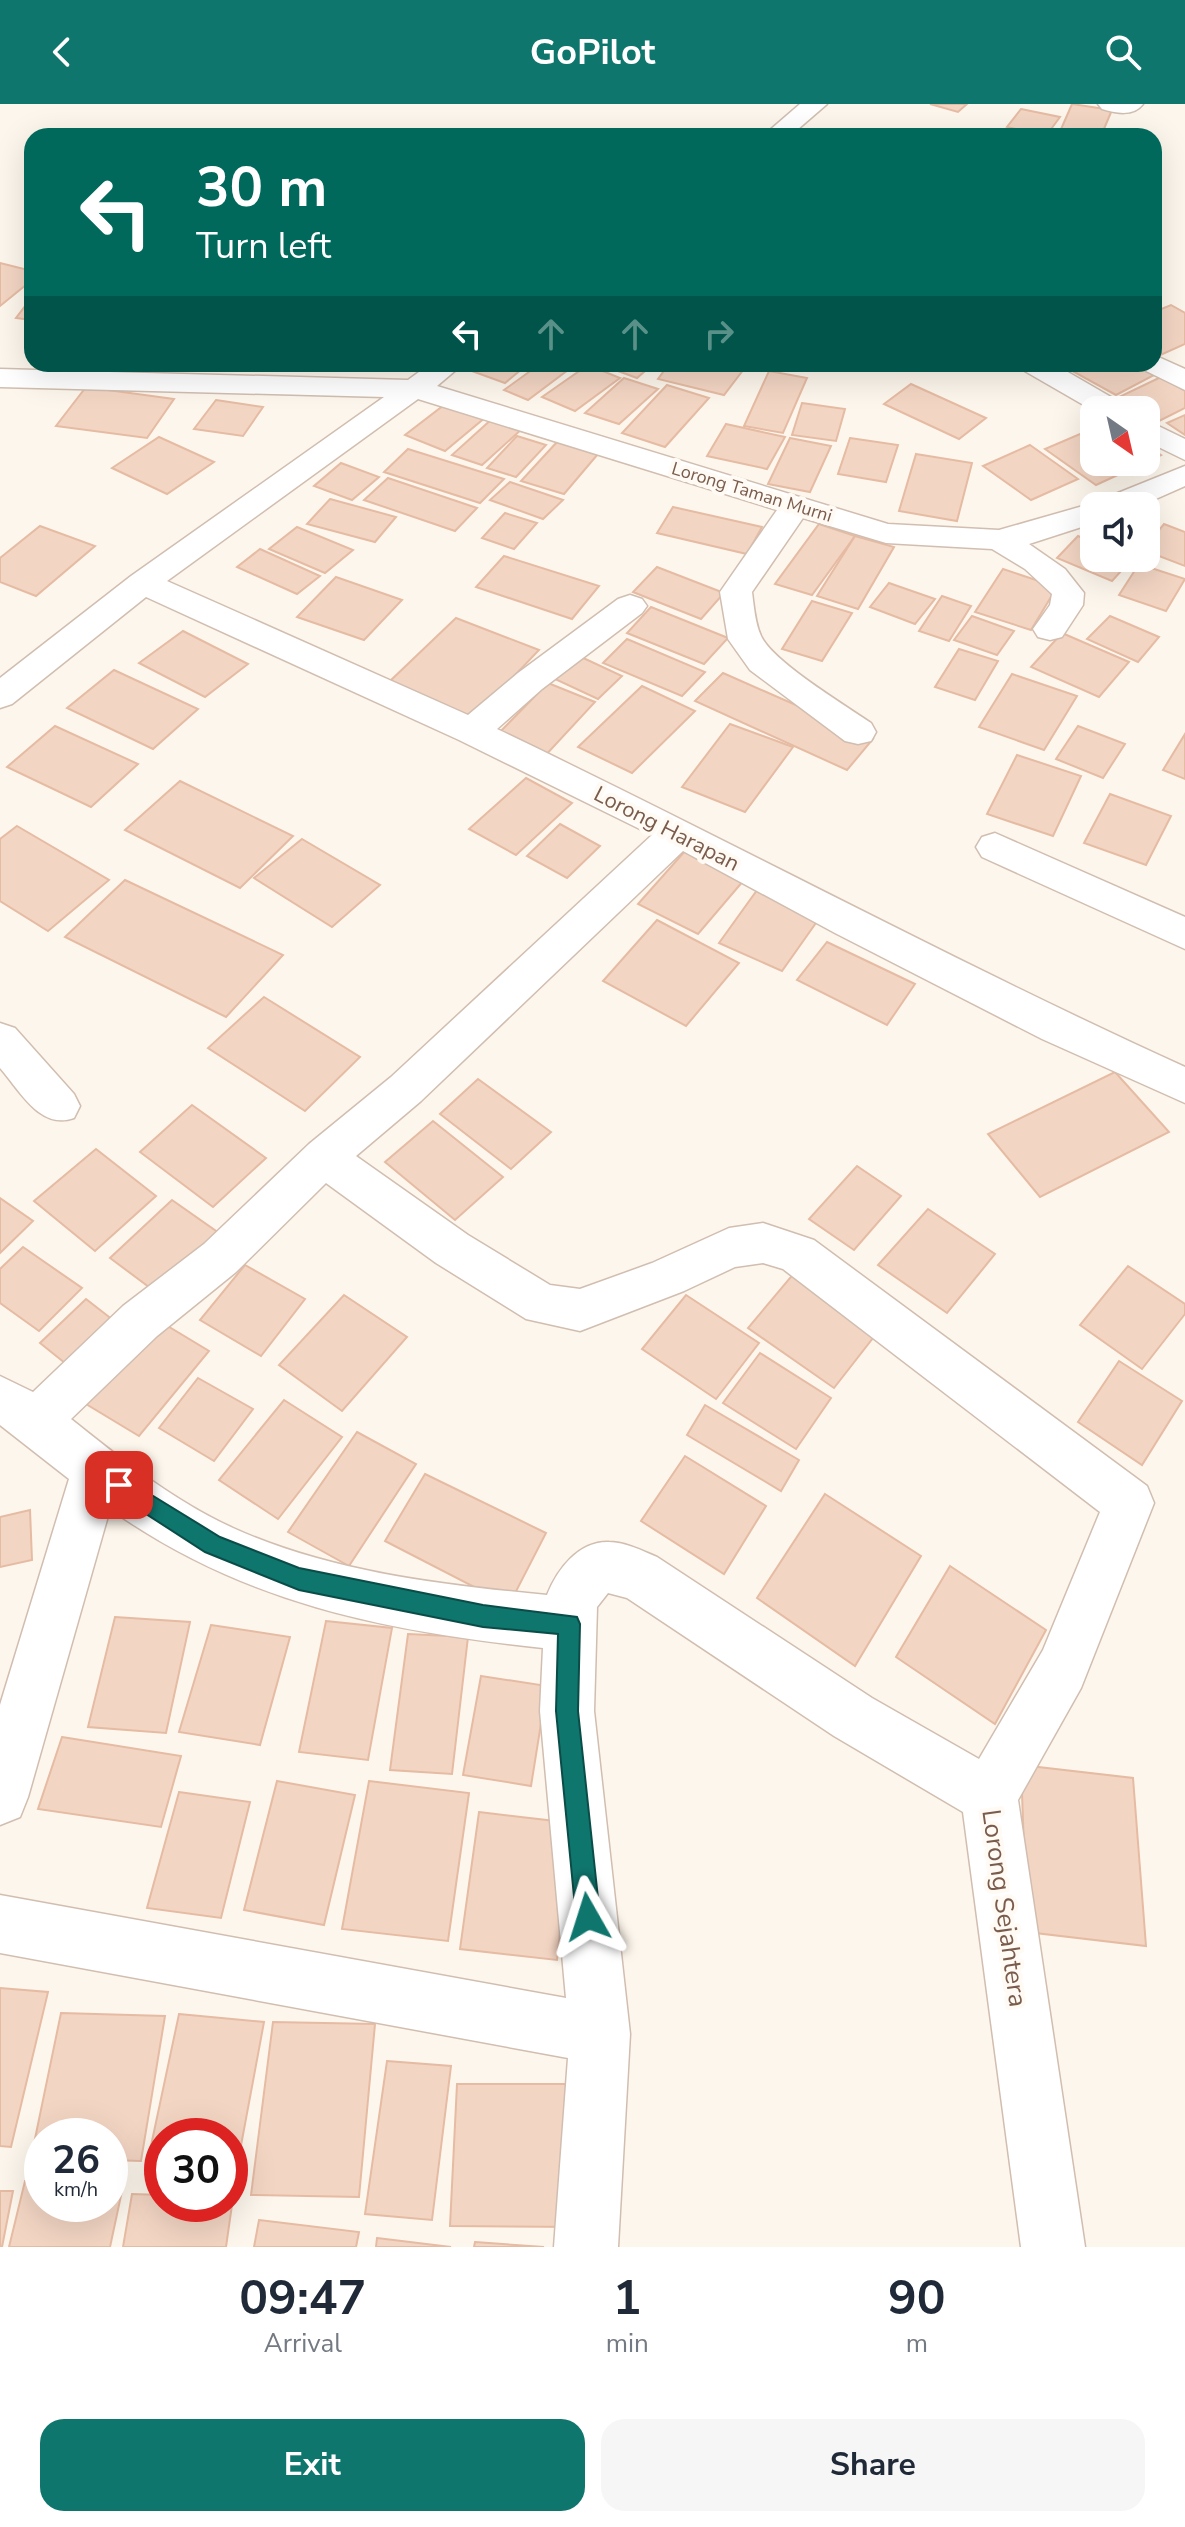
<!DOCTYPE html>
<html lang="en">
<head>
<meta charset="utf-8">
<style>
	body { margin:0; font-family:"Nunito Sans",sans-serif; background:#f6f6f7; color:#1f2937; height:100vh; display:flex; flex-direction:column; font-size:30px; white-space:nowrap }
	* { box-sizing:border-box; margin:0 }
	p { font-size:26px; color:#747a83 }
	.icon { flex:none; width:44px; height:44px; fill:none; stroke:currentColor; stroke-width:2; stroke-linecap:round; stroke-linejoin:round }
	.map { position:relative; height:2143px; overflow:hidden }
	.sheet { display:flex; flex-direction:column; background:#fff; flex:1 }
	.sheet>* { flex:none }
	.hud { position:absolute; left:24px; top:24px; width:1138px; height:244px; border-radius:24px; box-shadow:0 8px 32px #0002; background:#00695c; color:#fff; overflow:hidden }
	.needle { width:52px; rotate:146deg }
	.buttons { position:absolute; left:1080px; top:292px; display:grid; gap:16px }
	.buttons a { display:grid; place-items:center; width:80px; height:80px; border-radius:16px; background:#fff; box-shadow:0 8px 32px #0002; font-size:40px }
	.speed { position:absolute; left:24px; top:2014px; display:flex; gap:16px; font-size:40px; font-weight:700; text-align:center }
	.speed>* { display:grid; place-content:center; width:104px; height:104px; border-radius:50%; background:#fff; box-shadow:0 8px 32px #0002; line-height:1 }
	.speed small { font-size:20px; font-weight:400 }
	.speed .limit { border:12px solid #d22; background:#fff; color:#111 }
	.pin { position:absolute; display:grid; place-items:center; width:68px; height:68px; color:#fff; margin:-34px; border-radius:16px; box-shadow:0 4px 12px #0006 }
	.me { position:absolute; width:88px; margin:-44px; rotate:354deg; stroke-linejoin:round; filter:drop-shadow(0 0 6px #0008) }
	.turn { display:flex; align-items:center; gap:28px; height:168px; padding:0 40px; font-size:36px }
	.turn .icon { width:104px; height:104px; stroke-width:2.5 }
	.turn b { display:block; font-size:56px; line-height:68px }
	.lanes { display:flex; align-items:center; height:76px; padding:0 40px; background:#0003; justify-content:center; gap:40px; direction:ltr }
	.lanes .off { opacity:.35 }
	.eta { display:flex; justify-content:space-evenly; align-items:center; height:136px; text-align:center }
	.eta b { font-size:48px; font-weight:700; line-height:56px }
	.button { display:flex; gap:16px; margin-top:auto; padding:16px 40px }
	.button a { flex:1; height:92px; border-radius:24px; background:#0f766e; color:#fff; font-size:32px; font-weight:700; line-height:92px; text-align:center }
	.button a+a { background:#f6f6f7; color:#1f2937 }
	header { display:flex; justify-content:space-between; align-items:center; height:104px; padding:0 40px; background:#0f766e; color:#fff; font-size:36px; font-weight:700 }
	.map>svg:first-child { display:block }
	.building { fill:#f3d5c3; stroke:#e6bba3; stroke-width:2 }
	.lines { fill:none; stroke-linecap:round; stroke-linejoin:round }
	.minor-casing { stroke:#d1beb0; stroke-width:3 }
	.minor { fill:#fff; fill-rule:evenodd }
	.route { fill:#0f766e; stroke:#0a4d48; stroke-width:2 }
	.labels { text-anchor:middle; stroke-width:8; stroke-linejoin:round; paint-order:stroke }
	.far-street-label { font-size:18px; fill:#7a5c4d; stroke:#fffaf3 }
	.street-label { font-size:22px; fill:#7a5c4d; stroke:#fffaf3 }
	.near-street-label { font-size:26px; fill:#7a5c4d; stroke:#fffaf3 }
</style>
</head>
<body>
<header><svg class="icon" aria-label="back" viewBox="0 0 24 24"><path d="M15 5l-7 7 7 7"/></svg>GoPilot<svg class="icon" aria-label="search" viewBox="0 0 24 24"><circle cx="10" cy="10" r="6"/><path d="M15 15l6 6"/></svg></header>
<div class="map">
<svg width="1185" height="2143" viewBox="0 0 1185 2143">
	<rect width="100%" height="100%" fill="#fdf6ec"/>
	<!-- building -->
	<g class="building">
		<polygon points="930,0 967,0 958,8"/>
		<polygon points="1072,0 1112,6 1101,32 1058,32"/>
		<polygon points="1021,5 1060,13 1046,32 1007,23"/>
		<polygon points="0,159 32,167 32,176 0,202"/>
		<polygon points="32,193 32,216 16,214"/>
		<polygon points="1171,201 1185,209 1185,240 1156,253 1154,208"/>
		<polygon points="472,260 528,260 505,279 466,265"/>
		<polygon points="540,260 576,260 528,296 504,286"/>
		<polygon points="599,260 653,260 637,274"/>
		<polygon points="669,260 742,260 747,261 724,291 658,275"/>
		<polygon points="1070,260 1137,260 1156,270 1116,291 1065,263"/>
		<polygon points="588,261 620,274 575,307 542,293"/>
		<polygon points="769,267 807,274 783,329 744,322"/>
		<polygon points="1161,273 1185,287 1185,304 1159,317 1146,309 1146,306 1140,306 1119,293"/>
		<polygon points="624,274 658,285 619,320 585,309"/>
		<polygon points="911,280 986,314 959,335 884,300"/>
		<polygon points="667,281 709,294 665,343 622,329"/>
		<polygon points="86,283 174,295 147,334 56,322"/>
		<polygon points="216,296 263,303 243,332 194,325"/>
		<polygon points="448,298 487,312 445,347 405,331"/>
		<polygon points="802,299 845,305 836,337 792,331"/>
		<polygon points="1185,311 1185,331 1167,319"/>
		<polygon points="493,314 523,324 482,361 452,351"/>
		<polygon points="726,320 785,333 767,365 707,352"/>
		<polygon points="1094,324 1094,358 1146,358 1146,341 1161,351 1096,381 1045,345"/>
		<polygon points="517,332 546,341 516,373 487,364"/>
		<polygon points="159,333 214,358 167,390 112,364"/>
		<polygon points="790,334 831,342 810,388 768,380"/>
		<polygon points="850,334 898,341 886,378 838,370"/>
		<polygon points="557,338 598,350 564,390 521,377"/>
		<polygon points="1030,341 1078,375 1031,396 983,362"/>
		<polygon points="408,345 504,375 480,399 384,368"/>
		<polygon points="916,350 972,359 957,417 899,407"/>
		<polygon points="341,359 379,373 352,396 314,382"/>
		<polygon points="388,374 477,404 455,427 364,396"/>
		<polygon points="510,378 563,396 543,415 490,396"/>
		<polygon points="330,395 396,413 375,438 307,420"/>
		<polygon points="673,403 762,423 747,450 657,429"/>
		<polygon points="505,409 537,419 514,445 482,434"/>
		<polygon points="819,420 855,432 812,491 775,480"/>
		<polygon points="1164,420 1185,428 1185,462 1146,447 1146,442"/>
		<polygon points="40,422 95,442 36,492 0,478 0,454"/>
		<polygon points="297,423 353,446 325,469 269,445"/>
		<polygon points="855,432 894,443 858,505 817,492"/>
		<polygon points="1078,432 1094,439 1094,454 1132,455 1112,477 1057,454"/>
		<polygon points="260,445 320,472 297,490 237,463"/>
		<polygon points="504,452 599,482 572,515 476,483"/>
		<polygon points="1139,460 1185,475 1166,507 1119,491"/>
		<polygon points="657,463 724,489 701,515 633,488"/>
		<polygon points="1003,465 1057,483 1031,526 975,508"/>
		<polygon points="336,473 402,496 364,536 297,513"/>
		<polygon points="889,479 935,495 915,520 870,503"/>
		<polygon points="942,492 971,502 949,537 919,527"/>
		<polygon points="812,497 852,509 822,557 782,545"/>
		<polygon points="651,503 728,534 704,560 627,529"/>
		<polygon points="972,512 1014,527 997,551 954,536"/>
		<polygon points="1110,512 1159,533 1138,558 1087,535"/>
		<polygon points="456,514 539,546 474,614 389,578"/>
		<polygon points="183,527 248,560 205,593 139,559"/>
		<polygon points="1062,529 1129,558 1099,593 1031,563"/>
		<polygon points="627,535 705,568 682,592 603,559"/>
		<polygon points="959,545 998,557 975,596 935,583"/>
		<polygon points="579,552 622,572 598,595 555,575"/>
		<polygon points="114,566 198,605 153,645 67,604"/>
		<polygon points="723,569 873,635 847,666 695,597"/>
		<polygon points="1012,570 1077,592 1044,646 979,623"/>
		<polygon points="548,579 595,598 543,654 495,633"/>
		<polygon points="642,582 695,607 632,669 578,643"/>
		<polygon points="730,620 793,643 745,708 682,683"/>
		<polygon points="55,622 138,660 91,703 7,663"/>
		<polygon points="1078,622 1125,640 1103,674 1056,655"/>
		<polygon points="1185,630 1185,675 1163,666"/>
		<polygon points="1017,651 1081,672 1053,732 987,710"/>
		<polygon points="526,674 572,699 516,751 469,725"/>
		<polygon points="180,677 293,732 240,784 125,726"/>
		<polygon points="1110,690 1171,712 1146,761 1084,739"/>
		<polygon points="560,720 600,742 567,774 527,752"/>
		<polygon points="17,722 109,776 48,827 0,797 0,735"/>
		<polygon points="302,735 380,781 332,823 254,774"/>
		<polygon points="685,747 744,776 698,830 638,800"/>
		<polygon points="125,776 283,851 226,913 65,833"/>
		<polygon points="760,782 823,809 782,867 719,839"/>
		<polygon points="657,816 739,859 686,922 603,877"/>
		<polygon points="827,838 915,880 887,921 797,876"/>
		<polygon points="264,893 360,953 305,1007 208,944"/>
		<polygon points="1115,968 1169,1028 1040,1093 988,1030"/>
		<polygon points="478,975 551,1028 511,1065 440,1010"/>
		<polygon points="192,1001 266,1054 213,1103 140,1048"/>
		<polygon points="433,1017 503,1073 455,1116 385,1058"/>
		<polygon points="96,1045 156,1092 95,1147 34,1097"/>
		<polygon points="857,1062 901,1092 854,1146 809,1115"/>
		<polygon points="0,1094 33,1117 0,1149"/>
		<polygon points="172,1096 226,1134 165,1195 110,1154"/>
		<polygon points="928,1105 995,1150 947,1209 878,1161"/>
		<polygon points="23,1143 82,1184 39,1227 0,1199 0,1165"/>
		<polygon points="245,1161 305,1195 261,1252 200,1216"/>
		<polygon points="1128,1162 1185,1200 1185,1210 1142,1265 1080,1221"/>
		<polygon points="795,1168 880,1225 834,1284 748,1224"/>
		<polygon points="344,1191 407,1233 342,1307 279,1261"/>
		<polygon points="686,1191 759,1239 716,1295 642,1245"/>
		<polygon points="86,1195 122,1223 76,1268 40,1239"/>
		<polygon points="156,1215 209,1247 139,1332 86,1300"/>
		<polygon points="760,1249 831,1294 796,1345 723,1299"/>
		<polygon points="1119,1257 1182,1297 1142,1361 1078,1318"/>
		<polygon points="198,1274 253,1305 214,1357 159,1324"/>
		<polygon points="284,1296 342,1333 278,1415 219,1376"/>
		<polygon points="705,1301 799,1356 781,1387 687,1331"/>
		<polygon points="357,1328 416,1360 349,1462 288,1428"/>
		<polygon points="685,1352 766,1402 724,1470 641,1417"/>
		<polygon points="425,1370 546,1429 509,1501 385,1437"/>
		<polygon points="825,1390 921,1452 855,1562 757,1494"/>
		<polygon points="30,1406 32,1456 0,1463 0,1413"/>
		<polygon points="950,1462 1046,1526 995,1620 896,1553"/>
		<polygon points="115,1513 190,1518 166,1629 88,1623"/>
		<polygon points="326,1517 392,1524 368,1656 299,1648"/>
		<polygon points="211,1521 290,1533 260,1641 179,1628"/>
		<polygon points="408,1530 468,1533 452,1670 390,1666"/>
		<polygon points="481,1572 547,1582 531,1682 463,1671"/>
		<polygon points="62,1633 181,1652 161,1723 38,1705"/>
		<polygon points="1021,1661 1133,1674 1146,1842 1027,1828"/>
		<polygon points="277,1677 355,1691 324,1821 244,1806"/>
		<polygon points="369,1677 469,1689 448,1837 342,1825"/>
		<polygon points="179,1688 250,1698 221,1814 147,1804"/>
		<polygon points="479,1708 572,1719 557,1856 460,1845"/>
		<polygon points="0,1884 48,1888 11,2043 0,2042"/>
		<polygon points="61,1909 165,1912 141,2057 110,2056 110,2032 42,2032 42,2054 31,2054"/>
		<polygon points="179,1910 264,1918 234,2079 230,2078 230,2032 162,2032 162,2072 145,2070"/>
		<polygon points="273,1918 375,1920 359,2093 251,2091"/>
		<polygon points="387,1957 451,1962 432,2116 365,2110"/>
		<polygon points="457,1980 582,1980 581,2123 450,2122"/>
		<polygon points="25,2077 42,2079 42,2100 110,2100 110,2086 122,2087 110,2143 9,2143"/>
		<polygon points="0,2087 13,2087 2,2143 0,2143"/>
		<polygon points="132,2090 162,2091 162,2100 230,2100 230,2094 233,2094 226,2143 123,2143"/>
		<polygon points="259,2116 359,2128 356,2143 254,2143"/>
		<polygon points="377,2134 451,2143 376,2143"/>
		<polygon points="475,2138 544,2143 474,2143"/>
	</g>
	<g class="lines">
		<defs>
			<g id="minor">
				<polygon points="800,0 827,0 790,32 763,32"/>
				<path d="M1098,0H1143C1133,13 1116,9 1102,5Z"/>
				<polygon points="1154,251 1185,265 1185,286 1144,266 1140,260 1154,260"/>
				<path d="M430,260H463L437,282L888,420L999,426L1083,402L1099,401L1103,395L1185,362V382L1140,402H1094V419L1029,440L1065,465L1084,489L1083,501L1062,533L1050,536L1038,533L1033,525L1050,501L1052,490L1025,465L992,445L886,439L803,414L752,488C754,503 755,519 761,532C773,558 845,601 871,619L876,628L871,637L858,640L845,637L750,566L728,535L720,488L777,406L418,295L167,477L468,611L518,569L618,495L630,491L642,495L647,502L642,509L542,585L497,625C727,735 952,857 1185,963V999L1042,935L835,829L683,747L421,997L356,1052L468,1131L550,1181L580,1185L652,1159L729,1124L763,1119L814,1136L1147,1382L1154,1399L1081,1584L1018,1696L1085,2143H1021L963,1708L834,1632L627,1494L608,1489L597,1503L594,1607L630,1930L618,2143H554L568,1954L0,1849V1791L566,1894L540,1607L543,1544C383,1527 243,1499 110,1405L28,1693L20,1713L0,1721V1601L69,1375L0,1321V1272L33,1288L123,1202L204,1140L309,1040L391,973L652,731L459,636L146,493L12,600L0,604V574L131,472L384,293L0,283V265L408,276ZM326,1079L436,1159L526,1215L580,1227L684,1187L735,1163L763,1159L783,1165L1100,1408L1043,1546L979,1655L872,1594L657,1453C643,1447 625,1438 609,1438C578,1437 557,1466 547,1491C442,1481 330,1468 233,1424C174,1397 121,1355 71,1315L157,1232L236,1168Z"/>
				<polygon points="1019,260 1054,260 1123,300 1128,306 1094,307 1023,266"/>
				<polygon points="1146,316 1185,335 1185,356 1146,337"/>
				<polygon points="995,729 1185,813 1185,845 982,753 976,743 982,733"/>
				<path d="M0,919L15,924L74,990L80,1002L74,1014C40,1026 21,988 0,964Z"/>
			</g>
		</defs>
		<!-- minor casing -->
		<use href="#minor" class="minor-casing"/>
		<!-- minor -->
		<use href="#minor" class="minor"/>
	</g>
	<!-- route -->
	<polygon class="route" points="119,1371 220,1433 299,1464 483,1501 577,1513 580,1520 578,1607 600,1813 597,1821 588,1825 580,1821 576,1813 556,1607 558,1530 483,1523 299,1486 205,1448 112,1388 109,1381 112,1374"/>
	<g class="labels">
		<!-- far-street labels -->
		<g class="far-street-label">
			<text transform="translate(752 388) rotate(17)" y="6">Lorong Taman Murni</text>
		</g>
		<!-- street labels -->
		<g class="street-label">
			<text transform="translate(667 724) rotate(27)" y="8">Lorong Harapan</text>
		</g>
		<!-- near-street labels -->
		<g class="near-street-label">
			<text transform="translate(1005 1804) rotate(82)" y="9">Lorong Sejahtera</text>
		</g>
	</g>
</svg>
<div class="buttons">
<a><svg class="needle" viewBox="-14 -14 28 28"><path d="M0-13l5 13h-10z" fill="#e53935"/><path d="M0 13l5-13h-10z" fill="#747a83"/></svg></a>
<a><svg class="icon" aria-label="sound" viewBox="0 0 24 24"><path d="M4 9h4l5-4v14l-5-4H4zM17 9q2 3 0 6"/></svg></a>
</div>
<div class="speed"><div>26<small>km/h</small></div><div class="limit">30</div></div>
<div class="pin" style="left:119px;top:1381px;background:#d93025"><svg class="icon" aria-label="arrive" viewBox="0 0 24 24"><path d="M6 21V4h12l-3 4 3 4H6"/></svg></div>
<svg class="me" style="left:588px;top:1813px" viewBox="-20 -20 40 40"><path d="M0-17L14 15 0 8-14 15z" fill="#0f766e" stroke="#fff" stroke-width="4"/></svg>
<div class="hud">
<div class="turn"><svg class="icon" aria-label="left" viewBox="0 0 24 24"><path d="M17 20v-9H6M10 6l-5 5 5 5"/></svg><div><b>30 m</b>Turn left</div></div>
<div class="lanes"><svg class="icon" aria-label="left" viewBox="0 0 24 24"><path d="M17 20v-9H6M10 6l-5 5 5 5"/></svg><svg class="icon off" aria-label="ahead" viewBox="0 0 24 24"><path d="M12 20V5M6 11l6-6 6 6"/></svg><svg class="icon off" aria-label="ahead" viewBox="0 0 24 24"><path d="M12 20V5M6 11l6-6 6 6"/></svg><svg class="icon off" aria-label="right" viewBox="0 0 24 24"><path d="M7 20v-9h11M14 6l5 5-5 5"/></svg></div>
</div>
</div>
<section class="sheet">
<div class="eta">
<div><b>09:47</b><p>Arrival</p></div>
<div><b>1</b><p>min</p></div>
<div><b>90</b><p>m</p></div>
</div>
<div class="button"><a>Exit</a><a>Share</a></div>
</section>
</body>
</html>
